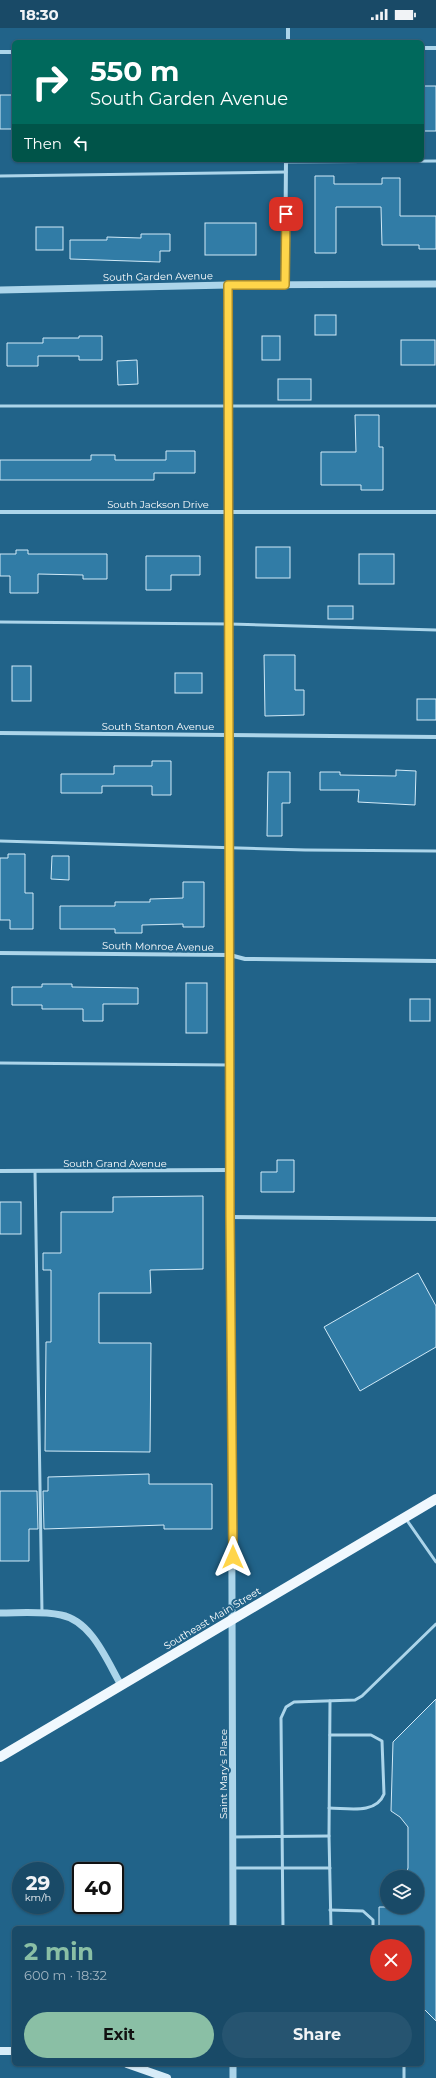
<!DOCTYPE html>
<html lang="en">
<head>
<meta charset="utf-8">
<style>
	body { margin:0; font-family:Montserrat,sans-serif; background:#265470; color:#f1f3f6; height:100vh; display:flex; flex-direction:column; font-size:15px; white-space:nowrap }
	* { box-sizing:border-box; margin:0 }
	p { font-size:13px; color:#9fb3c0 }
	.icon { flex:none; width:22px; height:22px; fill:none; stroke:currentColor; stroke-width:2; stroke-linecap:round; stroke-linejoin:round }
	.map { position:relative; flex:1; overflow:hidden }
	.panel { position:absolute; left:12px; top:1898px; width:412px; height:140px; display:flex; flex-direction:column; background:#194a67; border-radius:6px; box-shadow:0 1px 3px #0004,0 0 0 1px #37627b }
	.panel>* { flex:none }
	.banner { position:absolute; left:12px; top:12px; width:412px; height:122px; border-radius:6px; box-shadow:0 1px 3px #0004,0 0 0 1px #37627b; background:#00695c; color:#fff; overflow:hidden }
	.tools { position:absolute; left:380px; top:1842px; display:grid; gap:8px }
	.tools a { display:grid; place-items:center; width:44px; height:44px; border-radius:50%; background:#194a67; box-shadow:0 1px 3px #0004,0 0 0 1px #37627b; font-size:20px }
	.speed { position:absolute; left:12px; top:1834px; display:flex; gap:8px; font-size:20px; font-weight:700; text-align:center }
	.speed>* { display:grid; place-content:center; width:52px; height:52px; border-radius:50%; background:#194a67; box-shadow:0 1px 3px #0004,0 0 0 1px #37627b; line-height:1 }
	.speed small { font-size:10px; font-weight:400 }
	.speed .limit { border:2px solid #111; border-radius:6px; background:#fff; color:#111 }
	.pin { position:absolute; display:grid; place-items:center; width:34px; height:34px; color:#fff; margin:-17px; border-radius:8px; box-shadow:0 2px 6px #0006 }
	.me { position:absolute; width:44px; margin:-22px; rotate:0deg; stroke-linejoin:round; filter:drop-shadow(0 0 3px #0008) }
	.turn { display:flex; align-items:center; gap:14px; height:84px; padding:0 12px; font-size:18px }
	.turn .icon { width:52px; height:52px; stroke-width:2.5 }
	.turn b { display:block; font-size:28px; line-height:34px }
	.then { display:flex; align-items:center; height:38px; padding:0 12px; background:#0003; gap:8px; font-size:15px }
	.round { display:grid; place-items:center; flex:none; width:42px; height:42px; border-radius:21px; background:#265470 }
	.headline { display:flex; align-items:center; justify-content:space-between; height:68px; padding:0 12px }
	h1 { font-size:24px; font-weight:700; line-height:30px; color:#8abfa5 }
	.primary-button { display:flex; gap:8px; margin-top:auto; padding:8px 12px }
	.primary-button a { flex:1; height:46px; border-radius:24px; background:#8abfa5; color:#111; font-size:16px; font-weight:700; line-height:46px; text-align:center }
	.primary-button a+a { background:#265470; color:#f1f3f6 }
	.status { display:flex; justify-content:space-between; align-items:center; height:28px; padding:0 20px; background:#194a67; direction:ltr }
	.status svg { height:11px; fill:currentColor }
	.map>svg:first-child { display:block }
	.building { fill:#317ca6; stroke:#d1eaf8 }
	.lines { fill:none; stroke-linecap:round; stroke-linejoin:round }
	.service { stroke:#acd5ea; stroke-width:3 }
	.minor { stroke:#acd5ea; stroke-width:4 }
	.tertiary { stroke:#acd5ea; stroke-width:7 }
	.secondary { stroke:#d7ecf8; stroke-width:8 }
	.primary { stroke:#f0f8fe; stroke-width:10 }
	.route-casing { stroke:#a68a30; stroke-width:10 }
	.route { stroke:#ffd54a; stroke-width:7 }
	.labels { text-anchor:middle; stroke-width:4; stroke-linejoin:round; paint-order:stroke }
	.street-label { font-size:10px; fill:#fff; stroke:#216389 }
</style>
</head>
<body>
<div class="status"><b>18:30</b><svg viewBox="0 0 49 12"><path d="M0 12V9h3v3zM5 12V6h3v6zM10 12V3h3v9zM15 12V0h3v12zM26 1h20v11H26zM47 4h2v5h-2z"/></svg></div>
<div class="map">
<svg width="436" height="2050" viewBox="0 0 436 2050">
	<rect width="100%" height="100%" fill="#216389"/>
	<!-- building -->
	<g class="building">
		<rect x="422" y="58" width="14" height="45"/>
		<rect x="0" y="67" width="14" height="34"/>
		<polygon points="315,148 334,148 334,156 382,156 382,150 400,150 400,188 436,188 436,221 419,221 419,217 382,217 381,179 336,179 336,225 315,225"/>
		<rect x="205" y="195" width="51" height="32"/>
		<rect x="36" y="199" width="27" height="23"/>
		<polygon points="141,206 170,206 170,223 160,223 160,234 70,231 70,212 107,212 107,209 141,210"/>
		<rect x="315" y="287" width="21" height="20"/>
		<polygon points="79,308 102,308 102,332 79,332 79,328 38,328 38,338 7,338 7,315 43,315 43,310 79,310"/>
		<rect x="262" y="308" width="18" height="24"/>
		<rect x="401" y="312" width="34" height="25"/>
		<polygon points="137,332 138,356 118,357 117,333"/>
		<rect x="278" y="351" width="33" height="21"/>
		<polygon points="355,387 379,387 379,419 383,419 383,462 361,462 361,457 321,457 321,424 356,424"/>
		<polygon points="166,423 195,423 195,445 154,445 154,452 0,452 0,432 91,432 91,427 115,427 115,432 166,432"/>
		<rect x="256" y="519" width="34" height="31"/>
		<polygon points="16,522 28,522 28,526 107,526 107,551 83,551 83,547 38,546 38,565 10,565 10,548 0,548 0,526 16,526"/>
		<rect x="359" y="526" width="35" height="30"/>
		<polygon points="146,528 200,528 200,547 171,547 171,562 146,562"/>
		<rect x="328" y="578" width="25" height="13"/>
		<polygon points="264,627 295,627 295,662 304,662 304,687 265,688"/>
		<rect x="12" y="638" width="19" height="35"/>
		<rect x="175" y="645" width="27" height="20"/>
		<rect x="417" y="671" width="19" height="21"/>
		<polygon points="152,733 171,733 171,767 152,767 152,758 102,758 102,765 61,765 61,746 114,746 114,738 152,738"/>
		<polygon points="396,742 416,743 415,777 358,774 359,762 320,762 320,744 340,744 340,747 396,748"/>
		<polygon points="268,744 290,744 290,775 282,775 282,808 267,808"/>
		<polygon points="8,826 25,826 25,865 33,865 33,901 10,901 10,892 0,892 0,830 8,830"/>
		<polygon points="52,828 69,828 69,852 51,851"/>
		<polygon points="183,854 204,854 204,899 183,899 183,896 142,897 142,905 115,905 115,901 60,901 60,878 115,878 115,874 150,874 150,871 183,870"/>
		<rect x="186" y="955" width="21" height="50"/>
		<polygon points="42,956 72,956 72,959 138,960 138,976 103,976 103,993 83,993 83,981 42,981 42,977 12,977 12,959 42,959"/>
		<rect x="410" y="971" width="20" height="22"/>
		<polygon points="277,1132 294,1132 294,1164 261,1164 261,1144 277,1144"/>
		<polygon points="203,1168 203,1241 150,1242 151,1265 99,1265 99,1315 151,1315 150,1424 45,1423 46,1314 51,1314 51,1242 43,1242 43,1225 61,1225 61,1184 113,1184 113,1169"/>
		<rect x="0" y="1174" width="21" height="32"/>
		<polygon points="418,1245 436,1278 436,1319 360,1363 324,1299"/>
		<polygon points="149,1446 149,1456 212,1456 212,1501 164,1501 164,1497 44,1501 43,1463 48,1463 48,1449"/>
		<polygon points="0,1463 37,1463 38,1501 29,1501 29,1533 0,1533"/>
		<polygon points="436,1671 436,1993 422,1979 422,1900 379,1900 379,1879 417,1879 417,1849 405,1849 408,1840 408,1799 400,1789 391,1783 393,1714"/>
	</g>
	<g class="lines">
		<!-- service -->
		<g class="service">
			<polyline points="286,134 436,133"/>
			<polyline points="0,148 286,144"/>
			<polyline points="0,378 436,378"/>
			<polyline points="0,594 230,596 436,602"/>
			<polyline points="0,813 305,822 436,823"/>
			<polyline points="0,1035 230,1037"/>
			<polyline points="35,1143 42,1585"/>
			<polyline points="406,1491 436,1534"/>
			<polyline points="330,1673 329,1808 331,1900"/>
			<path d="M329,1780C347,1780 376,1787 384,1766L382,1713L371,1707H330"/>
			<polyline points="233,1809 329,1808"/>
			<polyline points="233,1840 330,1840"/>
			<polyline points="330,1882 363,1883 373,1892 373,1900"/>
			<polyline points="283,1900 281,1690 286,1679 294,1674 355,1672 362,1668 436,1596"/>
			<polyline points="297,2036 317,2036"/>
			<polyline points="404,2036 404,2050"/>
		</g>
		<!-- minor -->
		<g class="minor">
			<polyline points="288,14 288,0"/>
			<polyline points="422,20 436,20"/>
			<polyline points="0,24 14,24"/>
			<polyline points="285,257 286,132"/>
			<polyline points="0,484 436,484"/>
			<polyline points="0,705 436,709"/>
			<polyline points="0,925 230,927 245,931 436,933"/>
			<polyline points="0,1143 230,1142"/>
			<polyline points="230,1189 436,1191"/>
		</g>
		<!-- tertiary -->
		<g class="tertiary">
			<polyline points="228,257 233,1900"/>
			<polyline points="0,262 228,257 436,256"/>
			<path d="M0,1585C20,1585 42,1583 61,1587C92,1593 107,1633 121,1657"/>
			<polyline points="233,2036 233,2050"/>
		</g>
		<!-- secondary -->
		<g class="secondary">
			<polyline points="0,2023 14,2023"/>
			<polyline points="127,2036 167,2050"/>
		</g>
		<!-- primary -->
		<polyline class="primary" points="0,1729 436,1471"/>
	</g>
	<g class="lines">
		<defs>
			<polyline id="route" points="233,1529 230,1189 228,257 285,257 286,186"/>
		</defs>
		<!-- route casing -->
		<use href="#route" class="route-casing"/>
		<!-- route -->
		<use href="#route" class="route"/>
	</g>
	<g class="labels">
		<!-- street labels -->
		<g class="street-label">
			<text transform="translate(158 248) rotate(-1)" y="4">South Garden Avenue</text>
			<text x="158" y="480">South Jackson Drive</text>
			<text x="158" y="702">South Stanton Avenue</text>
			<text transform="translate(158 918) rotate(1)" y="4">South Monroe Avenue</text>
			<text x="115" y="1139">South Grand Avenue</text>
			<text transform="translate(212 1590) rotate(-31)" y="4">Southeast Main Street</text>
			<text transform="translate(223 1746) rotate(-90)" y="4">Saint Mary's Place</text>
		</g>
	</g>
</svg>
<div class="tools">
<a><svg class="icon" aria-label="layers" viewBox="0 0 24 24"><path d="M12 4l9 5-9 5-9-5zM3 14l9 5 9-5"/></svg></a>
</div>
<div class="speed"><div>29<small>km/h</small></div><div class="limit">40</div></div>
<div class="pin" style="left:286px;top:186px;background:#d93025"><svg class="icon" aria-label="arrive" viewBox="0 0 24 24"><path d="M6 21V4h12l-3 4 3 4H6"/></svg></div>
<svg class="me" style="left:233px;top:1529px" viewBox="-20 -20 40 40"><path d="M0-17L14 15 0 8-14 15z" fill="#ffd54a" stroke="#fff" stroke-width="4"/></svg>
<div class="banner">
<div class="turn"><svg class="icon" aria-label="right" viewBox="0 0 24 24"><path d="M7 20v-9h11M14 6l5 5-5 5"/></svg><div><b>550 m</b>South Garden Avenue</div></div>
<div class="then">Then<svg class="icon" aria-label="left" viewBox="0 0 24 24"><path d="M17 20v-9H6M10 6l-5 5 5 5"/></svg></div>
</div>
<section class="panel">
<div class="headline"><div><h1>2 min</h1><p>600 m · 18:32</p></div><a class="round" style="background:#d93025;color:#fff"><svg class="icon" aria-label="close" viewBox="0 0 24 24"><path d="M6 6l12 12M18 6L6 18"/></svg></a></div>
<div class="primary-button"><a>Exit</a><a>Share</a></div>
</section>
</div>
</body>
</html>
